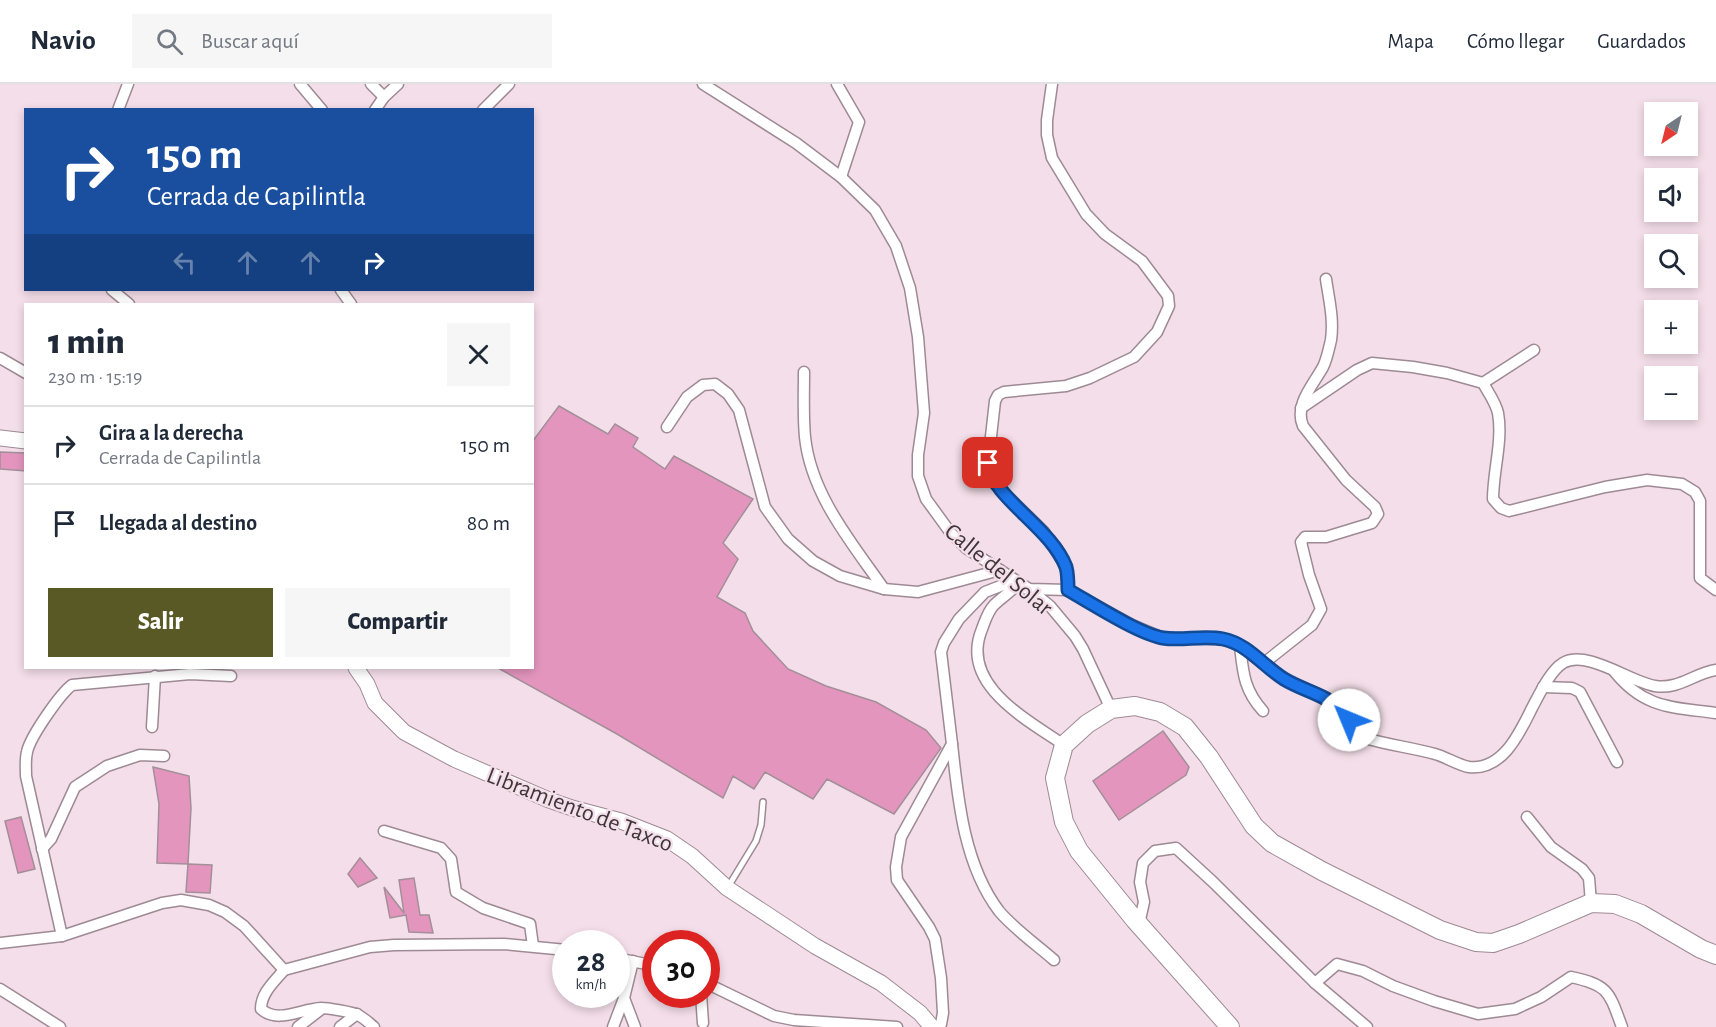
<!DOCTYPE html>
<html lang="es">
<head>
<meta charset="utf-8">
<style>
	body { margin:0; font-family:"Alegreya Sans",sans-serif; background:#f6f6f7; color:#1f2937; height:100vh; display:flex; flex-direction:column; font-size:22px; white-space:nowrap }
	* { box-sizing:border-box; margin:0 }
	p { font-size:20px; color:#747a83 }
	.icon { flex:none; width:33px; height:33px; fill:none; stroke:currentColor; stroke-width:2; stroke-linecap:round; stroke-linejoin:round }
	.map { position:relative; flex:1; overflow:hidden }
	.sheet { position:absolute; left:24px; top:219px; width:510px; height:366px; display:flex; flex-direction:column; background:#fff; border-radius:0px; box-shadow:0 3px 9px #0003 }
	.sheet>* { flex:none }
	.hud { position:absolute; left:24px; top:24px; width:510px; height:183px; border-radius:0px; box-shadow:0 3px 9px #0003; background:#1a4fa0; color:#fff; overflow:hidden }
	.needle { width:39px; rotate:215deg }
	.fabs { position:absolute; left:1644px; top:18px; display:grid; gap:12px }
	.fabs a { display:grid; place-items:center; width:54px; height:54px; border-radius:0px; background:#fff; box-shadow:0 3px 9px #0003; font-size:30px }
	.speed { position:absolute; left:552px; top:846px; display:flex; gap:12px; font-size:30px; font-weight:700; text-align:center }
	.speed>* { display:grid; place-content:center; width:78px; height:78px; border-radius:50%; background:#fff; box-shadow:0 3px 9px #0003; line-height:1 }
	.speed small { font-size:15px; font-weight:400 }
	.speed .limit { border:9px solid #d22; background:#fff; color:#111 }
	.pin { position:absolute; display:grid; place-items:center; width:51px; height:51px; color:#fff; margin:-26px; border-radius:12px; box-shadow:0 3px 9px #0006 }
	.me { position:absolute; width:66px; margin:-33px; rotate:315deg; stroke-linejoin:round; filter:drop-shadow(0 0 4px #0008) }
	.turn { display:flex; align-items:center; gap:21px; height:126px; padding:0 24px; font-size:27px }
	.turn .icon { width:78px; height:78px; stroke-width:2.5 }
	.turn b { display:block; font-size:42px; line-height:51px }
	.lanes { display:flex; align-items:center; height:57px; padding:0 24px; background:#0003; justify-content:center; gap:30px; direction:ltr }
	.lanes .off { opacity:.35 }
	.round { display:grid; place-items:center; flex:none; width:63px; height:63px; border-radius:0px; background:#f6f6f7 }
	.summary { display:flex; align-items:center; justify-content:space-between; height:102px; padding:0 24px }
	h1 { font-size:36px; font-weight:800; line-height:45px }
	.button { display:flex; gap:12px; margin-top:auto; padding:12px 24px }
	.button a { flex:1; height:69px; border-radius:0px; background:#595926; color:#fff; font-size:24px; font-weight:800; line-height:69px; text-align:center }
	.button a+a { background:#f6f6f7; color:#1f2937 }
	ul { padding:0; list-style:none }
	li { display:flex; align-items:center; gap:18px; height:78px; padding:0 24px; border-top:2px solid #e0e1e3 }
	li div { flex:1 }
	li b { display:block; font-size:22px }
	li em { font-style:normal }
	header { display:flex; align-items:center; gap:36px; box-sizing:border-box; height:84px; padding:0 30px; background:#fff; border-bottom:2px solid #e0e1e3 }
	header strong { font-size:28px }
	nav { display:flex; gap:33px; margin-inline-start:auto; font-size:21px }
	.search { width:420px; height:54px; background:#f6f6f7; display:flex; align-items:center; gap:15px; box-sizing:border-box; padding:0 21px; border-radius:0px; color:#747a83; font-size:22px }
	.map>svg:first-child { display:block }
	.building { fill:#e395be; stroke:#a38f98; stroke-width:1.5 }
	.lines { fill:none; stroke-linecap:round; stroke-linejoin:round }
	.service-casing { stroke:#9e8a94; stroke-width:8 }
	.minor-casing { stroke:#9e8a94; stroke-width:13 }
	.secondary-casing { stroke:#9e8a94; stroke-width:17 }
	.primary-casing { stroke:#9e8a94; stroke-width:20 }
	.service { stroke:#fff; stroke-width:5 }
	.minor { stroke:#fff; stroke-width:10 }
	.secondary { stroke:#fff; stroke-width:15 }
	.primary { stroke:#fff; stroke-width:18 }
	.route-casing { stroke:#114b97; stroke-width:15 }
	.route { stroke:#1a73e8; stroke-width:10 }
	.labels { text-anchor:middle; stroke-width:4.5; stroke-linejoin:round; paint-order:stroke }
	.street-label { font-size:24px; fill:#3f363b; stroke:#f4dee9 }
</style>
</head>
<body>
<header>
<strong>Navio</strong>
<div class="search"><svg class="icon" aria-label="search" viewBox="0 0 24 24"><circle cx="10" cy="10" r="6"/><path d="M15 15l6 6"/></svg>Buscar aquí</div>
<nav><a>Mapa</a><a>Cómo llegar</a><a>Guardados</a></nav>
</header>
<div class="map">
<svg width="1716" height="943" viewBox="0 0 1716 943">
	<rect width="100%" height="100%" fill="#f4dee9"/>
	<!-- building -->
	<g class="building">
		<polygon points="559,322 608,350 615,340 638,354 633,363 665,385 674,372 753,415 723,459 738,475 717,513 745,529 753,547 788,585 826,602 876,618 926,646 941,664 894,730 827,695 813,715 765,688 754,705 733,692 723,714 617,650 498,584 532,584 532,358"/>
		<polygon points="0,368 26,369 26,387 0,385"/>
		<polygon points="1163,647 1189,683 1186,691 1119,736 1093,697"/>
		<polygon points="153,683 189,692 191,724 188,780 157,779 159,720"/>
		<polygon points="21,733 35,785 18,789 5,737"/>
		<polygon points="360,774 377,794 358,803 348,790"/>
		<polygon points="188,780 212,781 210,809 186,808"/>
		<polygon points="414,794 420,831 429,831 433,849 409,848 406,831 390,834 384,803 404,829 399,796"/>
	</g>
	<g class="lines">
		<defs>
			<polyline id="service" points="728,803 756,757 761,741 763,718"/>
			<g id="minor">
				<polyline points="300,0 322,26"/>
				<polyline points="371,0 384,13"/>
				<polyline points="703,0 796,59 841,93 875,126 896,162 910,204 918,253 924,329 918,371 918,392 926,415 950,448 966,464 1029,505 1050,522 1075,552 1083,565 1111,625"/>
				<polyline points="837,0 859,38 841,93"/>
				<polyline points="1052,0 1047,36 1047,51 1052,74 1086,130 1105,150 1142,177 1168,212 1169,222 1157,248 1134,273 1090,294 1066,302 1004,308 998,311 995,317 988,379 989,390 995,400 1044,448 1066,483 1068,506"/>
				<polyline points="118,26 128,0"/>
				<polyline points="375,26 384,13 398,0"/>
				<polyline points="483,26 509,0"/>
				<polyline points="112,206 129,220"/>
				<polyline points="341,206 351,220"/>
				<polyline points="0,274 26,289"/>
				<path d="M804,288C804,310 803,332 805,353C811,411 852,459 884,505"/>
				<polyline points="1483,299 1534,266"/>
				<path d="M1301,324L1357,286L1372,279L1413,283L1447,289L1483,299C1488,308 1496,319 1498,329C1503,357 1493,387 1493,415L1501,424L1509,427L1605,403L1647,396L1682,400L1695,408L1700,417V494L1716,506"/>
				<polyline points="667,343 687,313 703,301 715,300 728,310 739,326 765,423 788,455 813,477 840,492 884,505 918,508 1000,486"/>
				<path d="M1015,503C1009,509 1001,514 994,521C988,527 985,537 982,545C959,600 1026,635 1064,661"/>
				<path d="M1240,562C1243,589 1244,606 1263,627"/>
				<path d="M1264,579L1312,541L1321,525L1309,491L1301,458L1305,453H1326L1372,439L1378,430L1375,423L1346,396L1303,342C1294,321 1313,301 1323,283C1327,275 1329,264 1331,256C1334,235 1329,216 1326,195"/>
				<path d="M1614,587C1644,625 1672,623 1716,629"/>
				<polyline points="1543,603 1572,604 1580,608 1617,678"/>
				<polyline points="152,643 155,592"/>
				<path d="M952,660C958,716 964,781 999,827C1012,843 1038,862 1054,876"/>
				<polyline points="1527,733 1551,763 1582,785 1589,794 1591,819"/>
				<polyline points="384,747 441,764 451,775 456,808 483,824 530,840 533,862"/>
				<polyline points="42,765 51,755 75,703 107,682 140,671 164,672"/>
				<polyline points="1139,840 1144,818 1140,798 1143,779 1155,767 1176,764 1213,798 1315,899 1367,943"/>
				<path d="M62,852L26,692C26,684 25,676 27,668C30,653 60,610 72,601L190,590L231,592"/>
				<polyline points="0,859 62,852 162,819 181,816 209,821 225,828 244,842 284,886"/>
				<polyline points="616,874 656,882"/>
				<polyline points="284,886 370,863 394,861 504,860 566,866"/>
				<path d="M284,886C274,898 261,909 261,925C278,940 301,925 321,924C327,924 353,928 358,931C364,934 369,939 374,943"/>
				<polyline points="706,899 774,932 794,936 897,943"/>
				<path d="M1315,899L1337,880L1363,887L1393,902L1434,917L1478,930L1515,925L1541,913L1571,893C1609,901 1609,908 1622,943"/>
				<polyline points="0,905 60,943"/>
				<polyline points="701,910 703,939"/>
				<polyline points="624,914 635,943"/>
				<polyline points="298,943 320,926"/>
				<polyline points="340,943 357,930"/>
				<polyline points="613,943 624,914 633,877"/>
				<path d="M936,943L941,940L943,929L941,894L935,855L929,843L897,796L896,783L901,753L952,660L941,568L944,559L959,535L985,508L1003,501L1029,505L1068,506L1132,541L1163,554L1224,555L1240,562L1284,595L1327,614L1341,624L1358,647L1368,655C1390,661 1413,664 1435,670C1446,673 1458,681 1469,683C1503,687 1520,648 1532,624C1539,611 1550,587 1563,579C1587,565 1630,598 1655,602C1678,606 1695,589 1716,586"/>
			</g>
			<g id="secondary">
				<polyline points="0,354 26,357"/>
				<polyline points="356,584 367,600 375,619 404,648 454,675 549,716 572,724 621,737 667,755 692,772 727,804 815,862 881,899 920,929 932,943"/>
			</g>
			<polyline id="primary" points="1230,943 1135,836 1079,767 1064,738 1055,694 1064,661 1087,640 1111,625 1135,622 1160,628 1185,643 1209,673 1254,742 1272,759 1322,787 1440,846 1476,858 1493,859 1519,850 1591,819 1615,820 1641,830 1701,865 1716,871"/>
		</defs>
		<!-- service casing -->
		<use href="#service" class="service-casing"/>
		<!-- minor casing -->
		<use href="#minor" class="minor-casing"/>
		<!-- secondary casing -->
		<use href="#secondary" class="secondary-casing"/>
		<!-- primary casing -->
		<use href="#primary" class="primary-casing"/>
		<!-- service -->
		<use href="#service" class="service"/>
		<!-- minor -->
		<use href="#minor" class="minor"/>
		<!-- secondary -->
		<use href="#secondary" class="secondary"/>
		<!-- primary -->
		<use href="#primary" class="primary"/>
	</g>
	<g class="lines">
		<defs>
			<path id="route" d="M988,379C992,414 1051,443 1066,483C1068,490 1068,499 1068,506C1091,519 1139,550 1163,554C1182,557 1203,551 1223,555C1248,560 1263,582 1284,595C1309,610 1331,610 1349,636"/>
		</defs>
		<!-- route casing -->
		<use href="#route" class="route-casing"/>
		<!-- route -->
		<use href="#route" class="route"/>
	</g>
	<g class="labels">
		<!-- street labels -->
		<g class="street-label">
			<text transform="translate(999 485) rotate(39)" y="8">Calle del Solar</text>
			<text transform="translate(580 725) rotate(21)" y="8">Libramiento de Taxco</text>
		</g>
	</g>
</svg>
<div class="fabs">
<a><svg class="needle" viewBox="-14 -14 28 28"><path d="M0-13l5 13h-10z" fill="#e53935"/><path d="M0 13l5-13h-10z" fill="#747a83"/></svg></a>
<a><svg class="icon" aria-label="sound" viewBox="0 0 24 24"><path d="M4 9h4l5-4v14l-5-4H4zM17 9q2 3 0 6"/></svg></a>
<a><svg class="icon" aria-label="search" viewBox="0 0 24 24"><circle cx="10" cy="10" r="6"/><path d="M15 15l6 6"/></svg></a>
<a>+</a>
<a>−</a>
</div>
<div class="speed"><div>28<small>km/h</small></div><div class="limit">30</div></div>
<div class="pin" style="left:988px;top:379px;background:#d93025"><svg class="icon" aria-label="arrive" viewBox="0 0 24 24"><path d="M6 21V4h12l-3 4 3 4H6"/></svg></div>
<svg class="me" style="left:1349px;top:636px" viewBox="-20 -20 40 40"><circle r="19" fill="#fff"/><path d="M0-13L10 11 0 6-10 11z" fill="#1a73e8"/></svg>
<div class="hud">
<div class="turn"><svg class="icon" aria-label="right" viewBox="0 0 24 24"><path d="M7 20v-9h11M14 6l5 5-5 5"/></svg><div><b>150 m</b>Cerrada de Capilintla</div></div>
<div class="lanes"><svg class="icon off" aria-label="left" viewBox="0 0 24 24"><path d="M17 20v-9H6M10 6l-5 5 5 5"/></svg><svg class="icon off" aria-label="ahead" viewBox="0 0 24 24"><path d="M12 20V5M6 11l6-6 6 6"/></svg><svg class="icon off" aria-label="ahead" viewBox="0 0 24 24"><path d="M12 20V5M6 11l6-6 6 6"/></svg><svg class="icon" aria-label="right" viewBox="0 0 24 24"><path d="M7 20v-9h11M14 6l5 5-5 5"/></svg></div>
</div>
<section class="sheet">
<div class="summary"><div><h1>1 min</h1><p>230 m · 15:19</p></div><a class="round"><svg class="icon" aria-label="close" viewBox="0 0 24 24"><path d="M6 6l12 12M18 6L6 18"/></svg></a></div>
<ul>
<li><svg class="icon" aria-label="right" viewBox="0 0 24 24"><path d="M7 20v-9h11M14 6l5 5-5 5"/></svg><div><b>Gira a la derecha</b><p>Cerrada de Capilintla</p></div><em>150 m</em></li>
<li><svg class="icon" aria-label="arrive" viewBox="0 0 24 24"><path d="M6 21V4h12l-3 4 3 4H6"/></svg><div><b>Llegada al destino</b></div><em>80 m</em></li>
</ul>
<div class="button"><a>Salir</a><a>Compartir</a></div>
</section>
</div>
</body>
</html>
